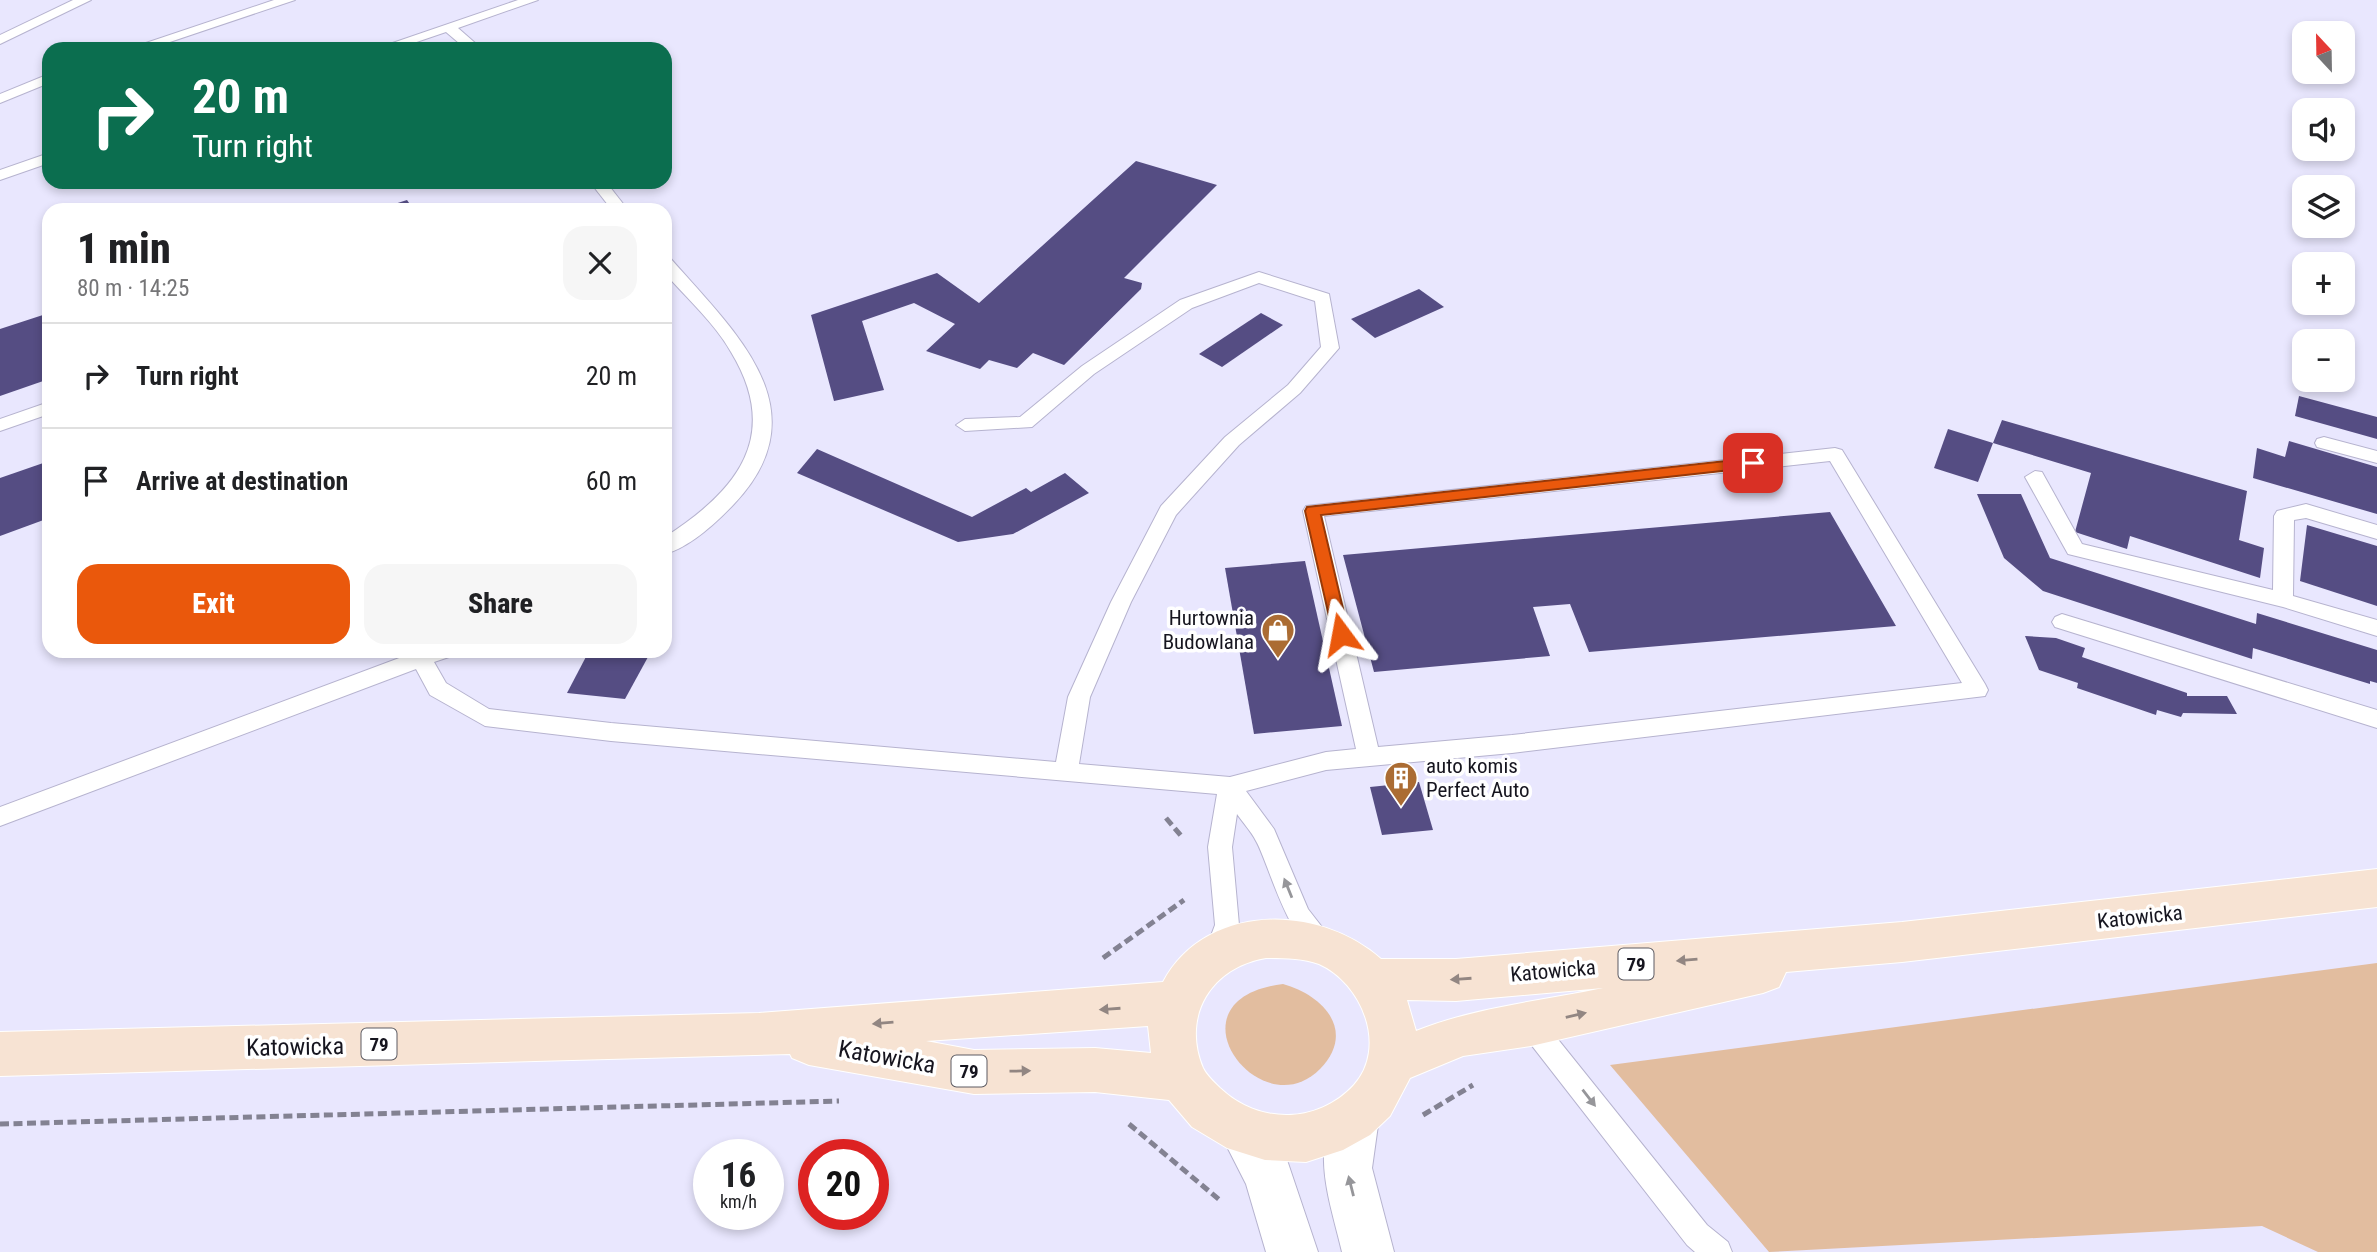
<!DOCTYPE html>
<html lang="en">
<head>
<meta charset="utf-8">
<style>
	body { margin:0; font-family:"Roboto Condensed",sans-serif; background:#f6f6f6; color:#202124; height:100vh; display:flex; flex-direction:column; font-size:26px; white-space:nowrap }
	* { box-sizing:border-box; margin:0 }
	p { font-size:23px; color:#757577 }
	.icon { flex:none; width:38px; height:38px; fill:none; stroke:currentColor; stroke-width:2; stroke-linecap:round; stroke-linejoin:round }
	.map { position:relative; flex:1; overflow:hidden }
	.side { position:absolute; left:42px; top:203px; width:630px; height:455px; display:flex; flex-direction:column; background:#fff; border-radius:21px; box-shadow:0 4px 10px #0003 }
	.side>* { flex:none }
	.top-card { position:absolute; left:42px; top:42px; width:630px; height:147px; border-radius:21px; box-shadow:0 4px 10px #0003; background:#0b6e4f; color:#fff; overflow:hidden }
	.needle { width:46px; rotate:338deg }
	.buttons { position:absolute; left:2292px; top:21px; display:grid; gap:14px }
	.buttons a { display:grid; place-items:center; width:63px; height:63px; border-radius:14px; background:#fff; box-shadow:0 4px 10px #0003; font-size:35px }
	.speed { position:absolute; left:693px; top:1139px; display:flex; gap:14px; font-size:35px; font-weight:700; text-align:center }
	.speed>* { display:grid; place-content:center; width:91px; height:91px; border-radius:50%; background:#fff; box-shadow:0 4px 10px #0003; line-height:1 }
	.speed small { font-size:18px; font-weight:400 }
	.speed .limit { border:10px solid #d22; background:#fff; color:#111 }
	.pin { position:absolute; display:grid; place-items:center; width:60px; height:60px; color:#fff; margin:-30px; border-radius:14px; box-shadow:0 4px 10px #0006 }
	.me { position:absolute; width:77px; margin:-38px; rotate:347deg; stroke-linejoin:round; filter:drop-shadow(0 0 5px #0008) }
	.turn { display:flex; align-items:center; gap:24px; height:147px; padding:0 35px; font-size:32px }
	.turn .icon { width:91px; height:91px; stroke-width:2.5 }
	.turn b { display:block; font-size:49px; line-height:60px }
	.round { display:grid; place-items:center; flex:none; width:74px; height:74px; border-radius:21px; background:#f6f6f6 }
	.summary { display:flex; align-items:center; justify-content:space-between; height:119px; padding:0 35px }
	h1 { font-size:42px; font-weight:800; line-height:52px }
	.cta { display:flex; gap:14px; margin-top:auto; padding:14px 35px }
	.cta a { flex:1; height:80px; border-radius:21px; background:#ea580c; color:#fff; font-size:28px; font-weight:800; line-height:80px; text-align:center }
	.cta a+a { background:#f6f6f6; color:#202124 }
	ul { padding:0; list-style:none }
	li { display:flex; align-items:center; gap:21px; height:105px; padding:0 35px; border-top:2px solid #e0e0e0 }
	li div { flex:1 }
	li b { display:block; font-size:26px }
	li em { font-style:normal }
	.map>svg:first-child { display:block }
	.green { fill:#e2bd9f }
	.building { fill:#554d83 }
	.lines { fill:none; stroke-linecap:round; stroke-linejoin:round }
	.service-casing { stroke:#b6b3cf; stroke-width:2 }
	.minor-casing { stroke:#b6b3cf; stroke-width:2 }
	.primary-casing { stroke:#fff; stroke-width:2 }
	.path { stroke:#838292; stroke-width:5; stroke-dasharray:9 4.5; stroke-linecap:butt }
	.service { fill:#fff; fill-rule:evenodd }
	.minor { fill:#fff; fill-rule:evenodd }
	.primary { fill:#f7e3d3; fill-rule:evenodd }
	.oneway { fill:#96969a }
	.oneway2 { fill:#928682 }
	.route { fill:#ea580c; stroke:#983908; stroke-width:2 }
	.labels { text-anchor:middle; stroke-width:7; stroke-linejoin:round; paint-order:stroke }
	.shield { fill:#fff; stroke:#5c5b62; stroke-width:2 }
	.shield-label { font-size:19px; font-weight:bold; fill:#16151f }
	.poi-label { font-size:21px; fill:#16151f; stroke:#fff; text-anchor:end }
	.street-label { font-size:21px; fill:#16151f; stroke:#fff }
	.near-street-label { font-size:24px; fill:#16151f; stroke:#fff }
</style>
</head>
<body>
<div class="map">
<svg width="2377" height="1252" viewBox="0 0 2377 1252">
	<rect width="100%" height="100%" fill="#e9e7fe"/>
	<!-- green -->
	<g class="green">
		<polygon points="2377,963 2377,1252 2318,1252 2262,1226 1769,1252 1610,1065"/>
		<path d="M1283,984C1323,995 1357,1031 1320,1069C1260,1130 1162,999 1283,984Z"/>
	</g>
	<!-- building -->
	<g class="building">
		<polygon points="1136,161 1217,185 1124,278 1142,283 1141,289 1064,365 1033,353 1017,368 989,360 980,369 926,351 955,324 914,303 862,321 884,390 834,401 811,315 937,273 979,303"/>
		<polygon points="407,200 414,210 379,210 379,209"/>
		<polygon points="1419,289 1444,307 1375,338 1351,319"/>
		<polygon points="49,313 49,379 0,396 0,329"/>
		<polygon points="1261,313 1283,325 1222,367 1199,354"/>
		<polygon points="2299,396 2377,417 2377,439 2295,416"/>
		<polygon points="2002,420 2247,491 2239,540 2264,548 2260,578 2130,536 2127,549 2075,532 2091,473 1993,443"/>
		<polygon points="1948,429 1993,443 1978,482 1934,468"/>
		<polygon points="2289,441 2377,467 2377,514 2253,478 2257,448 2285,457"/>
		<polygon points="817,449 972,517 1026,488 1031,492 1065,473 1089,493 1013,534 958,542 797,473"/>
		<polygon points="49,461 49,518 0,536 0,478"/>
		<polygon points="1977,494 2021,494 2050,558 2256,624 2257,613 2377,650 2377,683 2370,681 2370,684 2253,648 2252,659 2043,591 2004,558"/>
		<polygon points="1830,512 1896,626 1589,652 1570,604 1533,607 1550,656 1374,672 1343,555"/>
		<polygon points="2307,525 2377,546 2377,606 2300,581"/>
		<polygon points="1305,561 1342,726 1254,734 1225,568"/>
		<polygon points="2025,636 2056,638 2085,648 2082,657 2187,693 2187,696 2227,696 2237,714 2183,713 2181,717 2157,710 2156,715 2077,688 2078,683 2039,670"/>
		<polygon points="589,651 648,657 625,699 567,693"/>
		<polygon points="1419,782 1433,830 1382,835 1370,787"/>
	</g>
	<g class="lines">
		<defs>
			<g id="service">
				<polygon points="73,0 91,0 0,44 0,35"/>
				<polygon points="274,0 295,0 149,49 128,49"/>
				<polygon points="518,0 538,0 458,28 482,49 466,49 446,32 396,49 375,49"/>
				<polygon points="49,74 49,83 0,103 0,94"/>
				<polygon points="49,153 49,163 0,180 0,170"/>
				<polygon points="590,182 606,182 628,210 612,210"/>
				<path d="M665,258L671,259C735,332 823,410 734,504C716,523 690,547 665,554V537C737,491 782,436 731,352C714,322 687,299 665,273Z"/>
				<path d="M1259,272L1329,294L1339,348L1300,393L1239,445L1176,515L1131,602L1090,697L1079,764L1230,777L1326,752L1356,749L1303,511L1306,506L1835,448L1842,450L1985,684L1988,690L1985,696L1512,753L1326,770L1246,791L1274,829L1308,909L1336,945L1333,953C1294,967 1270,865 1256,841C1251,831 1243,823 1237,814L1232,847L1239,925L1226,962L1217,965L1208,962L1204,954L1215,925L1208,847L1217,794L611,741L485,726L430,695L416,669L0,826V807L418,651H452L449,657L434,662L446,683L489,709L611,723L1056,762L1068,697L1111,602L1161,506L1225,437L1288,385L1321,347L1315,301L1259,283L1192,308L1094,374L1032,427L965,431L956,425L965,419L1020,417L1082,366L1180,300ZM1830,461L1962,683L1512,735L1378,747L1324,516Z"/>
				<polygon points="49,402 49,414 0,431 0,419"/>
				<polygon points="2324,437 2377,451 2377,463 2317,447 2315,443 2317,439"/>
				<polygon points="2035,471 2042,472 2082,544 2273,590 2274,516 2277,511 2306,504 2377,525 2377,539 2306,518 2294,520 2293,596 2377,620 2377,636 2283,607 2068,554 2025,477"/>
				<polygon points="2062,614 2377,710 2377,728 2055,627 2052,622 2055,617"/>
				<polygon points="1531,1013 1540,1017 1707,1225 1728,1242 1732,1252 1695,1252 1687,1245 1522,1033 1518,1025 1522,1017"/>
			</g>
			<g id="minor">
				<path d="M1354,1095L1372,1101L1379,1118L1372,1168L1394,1252H1342C1329,1197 1312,1157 1336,1101Z"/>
				<polygon points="1244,1107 1262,1114 1287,1160 1318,1252 1266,1252 1246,1184 1219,1131 1226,1114"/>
			</g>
			<path id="primary" d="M2377,869V907L1902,962L1786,972L1779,987L1763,993L1531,1046L1463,1056L1410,1078L1390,1116L1370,1135L1343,1150L1306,1162L1265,1160L1227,1148L1192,1127L1169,1100L1095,1092L974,1094L809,1065L792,1058L790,1054L0,1076V1032L759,1013L1163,982C1206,902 1319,904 1381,959H1456L1902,922ZM1266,958C1283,958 1303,958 1319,964C1362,983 1388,1047 1354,1085C1318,1124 1259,1125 1220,1088C1214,1082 1207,1076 1203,1068C1181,1015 1212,967 1266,958ZM1603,988C1541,1001 1476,1007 1416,1031L1407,1000L1456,1001ZM1148,1026L1151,1053L1095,1048L974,1050L926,1041Z"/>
		</defs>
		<!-- service casing -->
		<use href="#service" class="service-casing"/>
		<!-- minor casing -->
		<use href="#minor" class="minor-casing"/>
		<!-- primary casing -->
		<use href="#primary" class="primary-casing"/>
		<!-- path -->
		<g class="path">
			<polyline points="1166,818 1183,838"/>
			<polyline points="1103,958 1184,900"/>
			<polyline points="1423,1115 1473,1085"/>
			<polyline points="0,1124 839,1101"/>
			<polyline points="1129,1124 1222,1202"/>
		</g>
		<!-- service -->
		<use href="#service" class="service"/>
		<!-- minor -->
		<use href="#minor" class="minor"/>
		<!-- primary -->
		<use href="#primary" class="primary"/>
	</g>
	<!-- one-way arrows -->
	<defs><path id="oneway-solid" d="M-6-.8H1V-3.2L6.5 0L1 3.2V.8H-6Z" transform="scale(1.75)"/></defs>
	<g class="oneway">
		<use href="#oneway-solid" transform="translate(1288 888) rotate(-112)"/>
		<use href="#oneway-solid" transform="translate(1589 1098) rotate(52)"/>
		<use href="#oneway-solid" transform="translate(1351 1186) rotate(-104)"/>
	</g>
	<g class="oneway2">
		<use href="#oneway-solid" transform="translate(1687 960) rotate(175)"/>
		<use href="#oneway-solid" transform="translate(1461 979) rotate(176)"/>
		<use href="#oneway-solid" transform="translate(1110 1009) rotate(176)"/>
		<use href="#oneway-solid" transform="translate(1576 1015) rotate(-13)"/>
		<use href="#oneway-solid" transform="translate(883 1023) rotate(175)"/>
		<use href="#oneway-solid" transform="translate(1020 1071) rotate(-1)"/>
	</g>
	<!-- route -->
	<polygon class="route" points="1753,458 1760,463 1758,467 1321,515 1349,634 1341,640 1333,634 1305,511 1307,507"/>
	<!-- icons -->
	<defs>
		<symbol id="shop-pin" viewBox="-11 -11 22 30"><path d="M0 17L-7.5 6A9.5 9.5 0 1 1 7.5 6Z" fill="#ab6c33" stroke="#fff"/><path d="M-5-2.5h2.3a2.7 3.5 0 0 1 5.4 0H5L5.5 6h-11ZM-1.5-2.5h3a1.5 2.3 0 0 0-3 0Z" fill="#fff"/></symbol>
		<symbol id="building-pin" viewBox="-11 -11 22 30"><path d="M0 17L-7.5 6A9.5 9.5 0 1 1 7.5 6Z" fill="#ab6c33" stroke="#fff"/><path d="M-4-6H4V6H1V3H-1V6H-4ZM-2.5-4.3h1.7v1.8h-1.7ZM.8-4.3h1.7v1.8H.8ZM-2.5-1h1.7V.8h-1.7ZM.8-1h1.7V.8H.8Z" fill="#fff"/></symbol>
	</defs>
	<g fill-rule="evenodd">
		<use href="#shop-pin" x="1259" y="611" width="38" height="52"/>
		<use href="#building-pin" x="1382" y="759" width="38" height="52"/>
	</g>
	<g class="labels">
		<!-- shield labels -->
		<g class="shield">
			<rect x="1618.5" y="948.5" width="35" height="31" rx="5"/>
			<rect x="361.5" y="1028.5" width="35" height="31" rx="5"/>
			<rect x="951.5" y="1055.5" width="35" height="31" rx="5"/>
		</g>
		<g class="shield-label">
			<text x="1636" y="971">79</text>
			<text x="379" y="1051">79</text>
			<text x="969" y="1078">79</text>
		</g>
		<!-- poi labels -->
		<g class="poi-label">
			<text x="1254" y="625">Hurtownia<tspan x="1254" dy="24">Budowlana</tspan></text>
			<text x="1426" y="773" text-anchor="start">auto komis<tspan x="1426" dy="24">Perfect Auto</tspan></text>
		</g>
		<!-- street labels -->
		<g class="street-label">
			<text transform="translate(2140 917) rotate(-6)" y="7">Katowicka</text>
			<text transform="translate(1553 971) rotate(-5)" y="7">Katowicka</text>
		</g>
		<!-- near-street labels -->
		<g class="near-street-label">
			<text transform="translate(295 1047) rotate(-1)" y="8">Katowicka</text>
			<text transform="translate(887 1057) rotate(10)" y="8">Katowicka</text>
		</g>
	</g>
</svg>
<div class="buttons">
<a><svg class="needle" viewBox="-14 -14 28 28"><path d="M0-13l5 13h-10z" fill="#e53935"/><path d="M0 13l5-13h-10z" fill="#757577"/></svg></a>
<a><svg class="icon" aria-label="sound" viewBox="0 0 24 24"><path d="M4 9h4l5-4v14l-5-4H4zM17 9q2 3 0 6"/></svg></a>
<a><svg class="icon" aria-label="layers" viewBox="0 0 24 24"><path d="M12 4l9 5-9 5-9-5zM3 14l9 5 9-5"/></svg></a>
<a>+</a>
<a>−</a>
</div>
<div class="speed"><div>16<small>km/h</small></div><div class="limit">20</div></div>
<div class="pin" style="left:1753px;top:463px;background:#d93025"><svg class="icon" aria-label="arrive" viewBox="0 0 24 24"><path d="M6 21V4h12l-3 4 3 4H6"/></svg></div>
<svg class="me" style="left:1341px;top:634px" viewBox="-20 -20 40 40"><path d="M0-17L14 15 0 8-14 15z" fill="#ea580c" stroke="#fff" stroke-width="4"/></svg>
<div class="top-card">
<div class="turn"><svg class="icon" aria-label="right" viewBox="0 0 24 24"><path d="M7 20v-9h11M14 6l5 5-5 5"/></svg><div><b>20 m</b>Turn right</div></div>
</div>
<section class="side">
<div class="summary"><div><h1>1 min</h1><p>80 m · 14:25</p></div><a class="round"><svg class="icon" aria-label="close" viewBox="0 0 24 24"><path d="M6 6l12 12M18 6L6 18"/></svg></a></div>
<ul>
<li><svg class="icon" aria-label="right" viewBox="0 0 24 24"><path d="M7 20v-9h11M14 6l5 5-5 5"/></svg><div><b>Turn right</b></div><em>20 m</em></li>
<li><svg class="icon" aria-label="arrive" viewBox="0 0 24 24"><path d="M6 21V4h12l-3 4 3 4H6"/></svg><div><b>Arrive at destination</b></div><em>60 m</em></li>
</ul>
<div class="cta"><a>Exit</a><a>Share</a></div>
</section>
</div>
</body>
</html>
